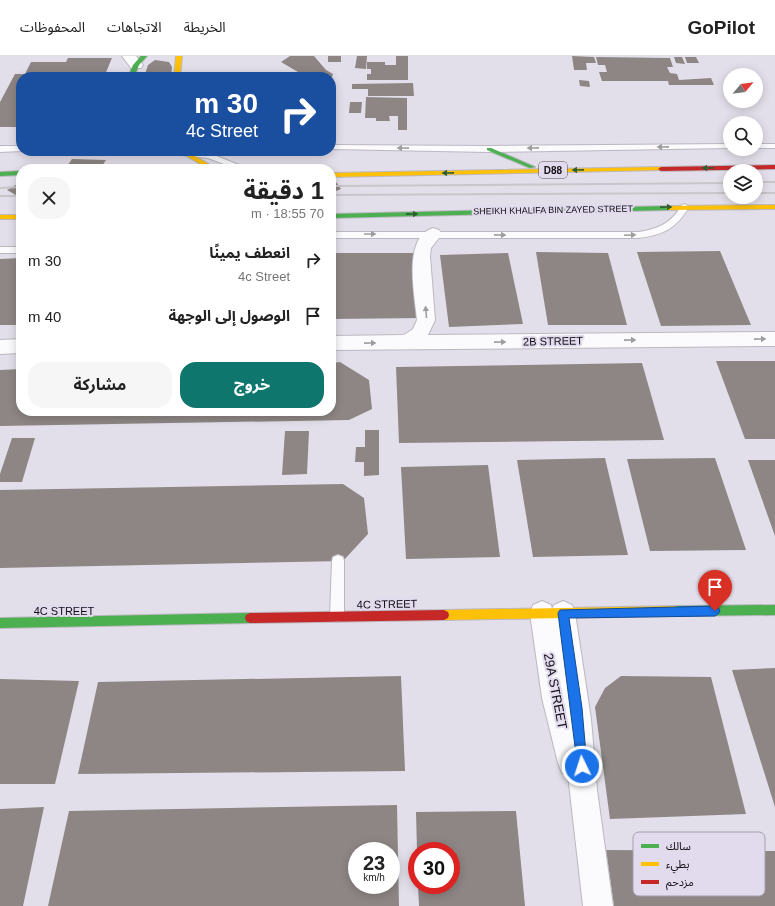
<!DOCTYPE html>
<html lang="ar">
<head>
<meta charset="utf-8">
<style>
	body { margin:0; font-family:Arial,"Noto Sans Arabic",sans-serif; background:#f6f6f6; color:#222; direction:rtl; height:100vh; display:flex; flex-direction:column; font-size:15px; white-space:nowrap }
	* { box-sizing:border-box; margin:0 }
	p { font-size:13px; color:#767676 }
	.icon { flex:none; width:22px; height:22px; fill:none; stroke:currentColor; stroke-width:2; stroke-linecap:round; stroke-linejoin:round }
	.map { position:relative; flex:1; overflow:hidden; direction:ltr }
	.side { position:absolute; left:16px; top:108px; width:320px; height:252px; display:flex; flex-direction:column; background:#fff; border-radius:16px; box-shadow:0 2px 10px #0003; direction:rtl }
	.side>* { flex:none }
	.banner { position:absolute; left:16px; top:16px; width:320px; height:84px; border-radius:16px; box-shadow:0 2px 10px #0003; direction:rtl; background:#1a4fa0; color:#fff; overflow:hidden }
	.needle { width:26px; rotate:61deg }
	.controls { position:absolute; left:723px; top:12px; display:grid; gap:8px }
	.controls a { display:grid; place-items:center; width:40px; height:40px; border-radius:50%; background:#fff; box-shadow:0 2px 10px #0003; font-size:20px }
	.speed { position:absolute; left:348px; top:786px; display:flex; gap:8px; font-size:20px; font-weight:700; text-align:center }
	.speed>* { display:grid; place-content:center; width:52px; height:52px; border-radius:50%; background:#fff; box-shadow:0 2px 10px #0003; line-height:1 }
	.speed small { font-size:10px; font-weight:400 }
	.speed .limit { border:6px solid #d22; background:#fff; color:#111 }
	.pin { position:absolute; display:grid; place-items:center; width:34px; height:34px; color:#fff; margin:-41px -17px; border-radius:50% 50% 50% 0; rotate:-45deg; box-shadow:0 0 4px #0007 }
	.pin .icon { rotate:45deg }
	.me { position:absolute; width:44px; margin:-22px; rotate:356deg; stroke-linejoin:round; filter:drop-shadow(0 0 3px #0008) }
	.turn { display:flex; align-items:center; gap:14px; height:84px; padding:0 12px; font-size:18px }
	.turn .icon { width:52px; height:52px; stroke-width:2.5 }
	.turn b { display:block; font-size:28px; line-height:34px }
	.round { display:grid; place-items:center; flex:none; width:42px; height:42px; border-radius:16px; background:#f6f6f6 }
	.head { display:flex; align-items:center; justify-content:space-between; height:68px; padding:0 12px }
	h1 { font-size:24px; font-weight:700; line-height:30px }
	.primary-button { display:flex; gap:8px; margin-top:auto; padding:8px 12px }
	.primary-button a { flex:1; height:46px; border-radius:16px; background:#0f766e; color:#fff; font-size:16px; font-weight:700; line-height:46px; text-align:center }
	.primary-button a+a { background:#f6f6f6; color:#222 }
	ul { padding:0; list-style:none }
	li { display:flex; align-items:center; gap:12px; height:56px; padding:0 12px }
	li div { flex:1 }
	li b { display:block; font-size:15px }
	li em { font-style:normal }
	header { display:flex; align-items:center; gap:24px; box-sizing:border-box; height:56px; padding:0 20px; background:#fff; border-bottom:1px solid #e0e0e0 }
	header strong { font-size:19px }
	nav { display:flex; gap:22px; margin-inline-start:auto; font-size:14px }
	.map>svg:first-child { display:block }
	.building { fill:#8d8684; fill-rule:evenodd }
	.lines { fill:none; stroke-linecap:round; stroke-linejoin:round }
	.lane-casing { stroke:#bbb8c0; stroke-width:2 }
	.street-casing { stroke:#bbb8c0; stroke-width:2 }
	.fast-casing { stroke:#bbb8c0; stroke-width:2 }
	.slow-casing { stroke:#bbb8c0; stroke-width:2 }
	.jam-casing { stroke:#bbb8c0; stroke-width:2 }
	.lane { fill:#fbfafc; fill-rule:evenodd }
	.street { fill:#fbfafc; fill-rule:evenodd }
	.fast { fill:#4caf50; fill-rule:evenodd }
	.slow { fill:#ffc107; fill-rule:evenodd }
	.jam { fill:#c62828; fill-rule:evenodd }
	.rail { stroke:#c8c6ca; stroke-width:2 }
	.oneway { fill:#9d9c9f }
	.oneway2 { fill:#2e5e32 }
	.route { fill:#1a73e8; stroke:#114b97 }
	.labels { text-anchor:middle; stroke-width:4; stroke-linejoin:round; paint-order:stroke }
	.far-street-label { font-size:9px; fill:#110e14; stroke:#e2dbee }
	.shield { fill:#e2dbee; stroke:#504c55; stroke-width:1 }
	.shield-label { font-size:10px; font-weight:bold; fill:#110e14 }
	.street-label { font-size:11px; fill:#110e14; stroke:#e2dbee }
	.near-street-label { font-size:13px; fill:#110e14; stroke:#e2dbee }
	.key { fill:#e2dbee; stroke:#a39ead; stroke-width:1 }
	.key-label { font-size:11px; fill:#110e14 }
</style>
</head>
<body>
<header>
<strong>GoPilot</strong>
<nav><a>الخريطة</a><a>الاتجاهات</a><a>المحفوظات</a></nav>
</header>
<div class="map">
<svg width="775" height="850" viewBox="0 0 775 850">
	<rect width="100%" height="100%" fill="#e3dfea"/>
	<!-- building -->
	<g class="building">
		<polygon points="290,0 314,0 326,14 333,18 332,21 298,21 298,16 281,6"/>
		<rect x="328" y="0" width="13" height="6"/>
		<polygon points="357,0 367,0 366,13 355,12"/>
		<polygon points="396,0 408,0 408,24 367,24 367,18 371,18 371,13 367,13 367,6 385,6 385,9 396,9"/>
		<polygon points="572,0 594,1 596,7 586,7 587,14 574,14"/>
		<polygon points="596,1 670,2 673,11 667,11 670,17 677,18 679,24 711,22 714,29 669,29 668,25 602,25 599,16 607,16 605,9 598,9"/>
		<polygon points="674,1 682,1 685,8 676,7"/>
		<polygon points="685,1 696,1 699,7 687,7"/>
		<polygon points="68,2 112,2 104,21 21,21 21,71 0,71 0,46 15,18 25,18 31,6 66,6"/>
		<polygon points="155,4 169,6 172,11 171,21 144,21 148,9"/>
		<polygon points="579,24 589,25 590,31 580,30"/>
		<polygon points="413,27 414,40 368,40 368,33 352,33 352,28"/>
		<polygon points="366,41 407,42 407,74 398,74 398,60 389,60 390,65 376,65 376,62 365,62"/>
		<polygon points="350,46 362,46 361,57 349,57"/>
		<polygon points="331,52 336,52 334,74 331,74"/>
		<polygon points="72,103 106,104 102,110 68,109"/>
		<polygon points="189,110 242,113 120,113 136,111"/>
		<polygon points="331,124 336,126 341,133 331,137"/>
		<polygon points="21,126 21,142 7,134"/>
		<polygon points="720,195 751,269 661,270 637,196"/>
		<polygon points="536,196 608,197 627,269 548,269"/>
		<polygon points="331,197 419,197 423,262 331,263"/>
		<polygon points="508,197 523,268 449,271 440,199"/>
		<polygon points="21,202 21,269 0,269 0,203"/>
		<polygon points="716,305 775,305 775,383 745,383"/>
		<polygon points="340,306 369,324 372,353 349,364 0,370 0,314 21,313 21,355 331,355 331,307"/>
		<polygon points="642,307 664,384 399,387 396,311"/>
		<polygon points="365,374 379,374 379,419 364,420 364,406 355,406 356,391 365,391"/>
		<polygon points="285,375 309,375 307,418 282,419"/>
		<polygon points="12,382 35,382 22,426 0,426 0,418"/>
		<polygon points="605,402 628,499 533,501 517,404"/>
		<polygon points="715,402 746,494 650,495 627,403"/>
		<polygon points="748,404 775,404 775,480"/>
		<polygon points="488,409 500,501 406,503 401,411"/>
		<polygon points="343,428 364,442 368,478 343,505 0,512 0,434"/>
		<polygon points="775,612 775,751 732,614"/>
		<polygon points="401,620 405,715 78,718 98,626"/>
		<polygon points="621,620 711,621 746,758 610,763 595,651 605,632"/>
		<polygon points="0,623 79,625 55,728 0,728"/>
		<path d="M397,749L399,850H48L69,755ZM357,795H391V829H357Z"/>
		<polygon points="44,751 23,850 0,850 0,753"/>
		<polygon points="516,755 525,850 419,850 418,829 451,829 451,795 417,795 416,756"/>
		<polygon points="606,794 775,795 775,850 614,850"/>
	</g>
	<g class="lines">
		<defs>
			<g id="lane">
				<polygon points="730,88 730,92 489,96 331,93 331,89 489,90"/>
				<rect x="756" y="88" width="19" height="4"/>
				<polygon points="0,90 21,90 21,95 23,95 0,96"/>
				<polygon points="168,95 209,97 249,113 237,113 208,102 172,98"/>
				<path d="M685,148L689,151C676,173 663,179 638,182H331V176H638C659,173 671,167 682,149Z"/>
				<rect x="0" y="191" width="21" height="6"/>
				<polygon points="338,499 343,501 344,505 344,560 342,565 337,566 332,565 330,560 332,505 333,501"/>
			</g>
			<g id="street">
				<polygon points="122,0 136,0 143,9 141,12 131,12"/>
				<path d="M433,172L439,174L442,178L431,192L430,200L435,264L428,279L775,276V290L331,294V280L404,279L413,273L417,264C415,240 402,181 433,172Z"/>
				<polygon points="21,283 21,297 0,298 0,284"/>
				<polygon points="542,545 551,549 552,553 554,549 563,545 572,549 575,557 591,663 597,734 613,850 583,850 568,719 562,717 558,707 542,642 530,557 533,549"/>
			</g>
			<g id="fast">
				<polygon points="141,0 147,0 139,9 134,21 128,21 133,9"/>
				<polygon points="487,92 491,92 535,111 530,112 487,94"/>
				<polygon points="21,115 21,119 0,120 0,116"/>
				<polygon points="669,150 671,150 671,154 331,162 331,158"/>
				<polygon points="775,549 775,559 675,560 671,558 670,555 671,552 675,550"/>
				<polygon points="250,557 254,559 255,562 254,565 250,567 0,572 0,562"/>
			</g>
			<g id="slow">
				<polygon points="176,0 182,0 180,21 174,21"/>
				<polygon points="178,95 186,95 217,113 209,113"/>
				<polygon points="661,111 664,113 663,114 331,121 331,117"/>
				<polygon points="775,149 775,153 669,154 666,152 669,150"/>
				<rect x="0" y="159" width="21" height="4"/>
				<polygon points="675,550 679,552 680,555 679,558 675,560 444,564 440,562 439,559 440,556 444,554"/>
			</g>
			<g id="jam">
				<polygon points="775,109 775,113 661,115 658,113 661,111"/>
				<polygon points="444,554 448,556 449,559 448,562 444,564 250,567 246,565 245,562 246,559 250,557"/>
			</g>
		</defs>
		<!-- lane casing -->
		<use href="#lane" class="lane-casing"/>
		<!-- street casing -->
		<use href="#street" class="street-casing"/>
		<!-- fast casing -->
		<use href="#fast" class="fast-casing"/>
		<!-- slow casing -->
		<use href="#slow" class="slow-casing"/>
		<!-- jam casing -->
		<use href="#jam" class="jam-casing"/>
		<!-- lane -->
		<use href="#lane" class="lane"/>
		<!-- street -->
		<use href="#street" class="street"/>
		<!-- fast -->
		<use href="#fast" class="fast"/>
		<!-- slow -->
		<use href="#slow" class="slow"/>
		<!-- jam -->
		<use href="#jam" class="jam"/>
		<!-- rail -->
		<g class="rail">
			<polyline points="756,126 775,126"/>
			<polyline points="331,130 730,127"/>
			<polyline points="0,132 21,131"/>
			<polyline points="756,137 775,137"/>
			<polyline points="331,139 730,137"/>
			<polyline points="0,140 21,140"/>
		</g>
	</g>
	<!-- one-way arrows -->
	<defs><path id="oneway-solid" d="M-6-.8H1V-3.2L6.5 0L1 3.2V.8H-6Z"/></defs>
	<g class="oneway">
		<use href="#oneway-solid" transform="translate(663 91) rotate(179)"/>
		<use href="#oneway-solid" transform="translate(403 92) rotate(-179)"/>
		<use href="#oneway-solid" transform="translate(533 92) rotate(179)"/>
		<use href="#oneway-solid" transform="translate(370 178)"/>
		<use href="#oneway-solid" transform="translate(500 179) rotate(1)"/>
		<use href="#oneway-solid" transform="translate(630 179) rotate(-3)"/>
		<use href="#oneway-solid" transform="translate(426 256) rotate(-95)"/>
		<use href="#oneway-solid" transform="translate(760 283) rotate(-1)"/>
		<use href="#oneway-solid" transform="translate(630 284) rotate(-1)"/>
		<use href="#oneway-solid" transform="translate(500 286) rotate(-1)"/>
		<use href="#oneway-solid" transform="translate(370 287) rotate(-1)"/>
	</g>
	<g class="oneway2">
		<use href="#oneway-solid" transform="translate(708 112) rotate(179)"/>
		<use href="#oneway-solid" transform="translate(578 114) rotate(179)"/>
		<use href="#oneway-solid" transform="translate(448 117) rotate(179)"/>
		<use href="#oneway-solid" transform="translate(666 151) rotate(-1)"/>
		<use href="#oneway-solid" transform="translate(412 158) rotate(-1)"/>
	</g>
	<!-- route -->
	<polygon class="route" points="715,550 718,551 720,555 718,558 715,560 569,562 582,652 587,710 586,714 582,716 578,714 558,557 560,554"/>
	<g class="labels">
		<!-- far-street labels -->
		<g class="far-street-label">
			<text transform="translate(553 154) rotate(-1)" y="3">SHEIKH KHALIFA BIN ZAYED STREET</text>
		</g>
		<!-- shield labels -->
		<rect class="shield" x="539" y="106" width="28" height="16" rx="3"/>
		<g class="shield-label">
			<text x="553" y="118">D88</text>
		</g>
		<!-- street labels -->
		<g class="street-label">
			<text transform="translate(553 285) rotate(-1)" y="4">2B STREET</text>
			<text transform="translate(387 548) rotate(-1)" y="4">4C STREET</text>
			<text x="64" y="559">4C STREET</text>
		</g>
		<!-- near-street labels -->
		<g class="near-street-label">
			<text transform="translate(556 635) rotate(79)" y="5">29A STREET</text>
		</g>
	</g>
	<!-- legend -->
	<rect x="633" y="776" width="132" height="64" rx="6" class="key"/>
	<rect x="641" y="788" width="18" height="4" fill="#4caf50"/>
	<rect x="641" y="806" width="18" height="4" fill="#ffc107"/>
	<rect x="641" y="824" width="18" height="4" fill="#c62828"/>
	<g class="key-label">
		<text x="666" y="794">سالك</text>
		<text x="666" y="812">بطيء</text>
		<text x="666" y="830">مزدحم</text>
	</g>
</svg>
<div class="controls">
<a><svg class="needle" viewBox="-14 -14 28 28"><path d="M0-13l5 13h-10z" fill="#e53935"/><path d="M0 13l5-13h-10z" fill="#767676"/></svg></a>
<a><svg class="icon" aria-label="search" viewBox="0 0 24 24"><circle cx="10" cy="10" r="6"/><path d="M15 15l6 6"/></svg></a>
<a><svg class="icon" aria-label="layers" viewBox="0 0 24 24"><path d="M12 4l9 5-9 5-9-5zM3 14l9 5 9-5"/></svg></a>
</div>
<div class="speed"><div>23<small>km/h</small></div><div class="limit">30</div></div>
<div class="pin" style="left:715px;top:555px;background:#d93025"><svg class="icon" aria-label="arrive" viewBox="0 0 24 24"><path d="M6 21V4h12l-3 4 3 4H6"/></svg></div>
<svg class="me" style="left:582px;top:710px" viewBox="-20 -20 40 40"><circle r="17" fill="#1a73e8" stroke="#fff" stroke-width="3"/><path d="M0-11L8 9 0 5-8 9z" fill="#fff"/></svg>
<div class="banner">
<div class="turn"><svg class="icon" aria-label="right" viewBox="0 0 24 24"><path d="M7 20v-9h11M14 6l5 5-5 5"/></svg><div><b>30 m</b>4c Street</div></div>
</div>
<section class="side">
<div class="head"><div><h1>1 دقيقة</h1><p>70 m · 18:55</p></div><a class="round"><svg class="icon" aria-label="close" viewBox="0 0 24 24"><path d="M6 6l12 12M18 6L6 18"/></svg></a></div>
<ul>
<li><svg class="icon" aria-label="right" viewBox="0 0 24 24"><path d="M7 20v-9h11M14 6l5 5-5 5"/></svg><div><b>انعطف يمينًا</b><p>4c Street</p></div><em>30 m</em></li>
<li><svg class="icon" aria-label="arrive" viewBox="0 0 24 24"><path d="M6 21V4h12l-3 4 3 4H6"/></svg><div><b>الوصول إلى الوجهة</b></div><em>40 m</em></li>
</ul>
<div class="primary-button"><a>خروج</a><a>مشاركة</a></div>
</section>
</div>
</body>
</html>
